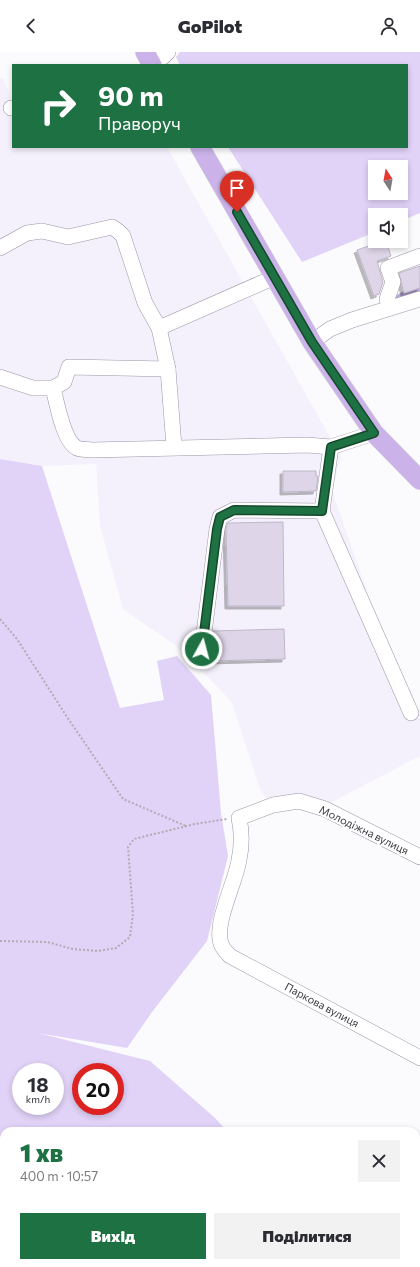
<!DOCTYPE html>
<html lang="uk">
<head>
<meta charset="utf-8">
<style>
	body { margin:0; font-family:Commissioner,sans-serif; background:#f2f2f3; color:#2b2b33; height:100vh; display:flex; flex-direction:column; font-size:15px; white-space:nowrap }
	* { box-sizing:border-box; margin:0 }
	p { font-size:13px; color:#7c7c81 }
	.icon { flex:none; width:22px; height:22px; fill:none; stroke:currentColor; stroke-width:2; stroke-linecap:round; stroke-linejoin:round }
	.map { position:relative; flex:1; overflow:hidden }
	.details { position:absolute; left:0px; top:1075px; width:420px; height:140px; display:flex; flex-direction:column; background:#fff; border-radius:12px 12px 0 0; box-shadow:0 2px 6px #0003 }
	.details>* { flex:none }
	.banner { position:absolute; left:12px; top:12px; width:396px; height:84px; border-radius:0px; box-shadow:0 2px 6px #0003; background:#1e7142; color:#fff; overflow:hidden }
	.needle { width:26px; rotate:349deg }
	.controls { position:absolute; left:368px; top:108px; display:grid; gap:8px }
	.controls a { display:grid; place-items:center; width:40px; height:40px; border-radius:0px; background:#fff; box-shadow:0 2px 6px #0003; font-size:20px }
	.speed { position:absolute; left:12px; top:1011px; display:flex; gap:8px; font-size:20px; font-weight:700; text-align:center }
	.speed>* { display:grid; place-content:center; width:52px; height:52px; border-radius:50%; background:#fff; box-shadow:0 2px 6px #0003; line-height:1 }
	.speed small { font-size:10px; font-weight:400 }
	.speed .limit { border:6px solid #d22; background:#fff; color:#111 }
	.pin { position:absolute; display:grid; place-items:center; width:34px; height:34px; color:#fff; margin:-41px -17px; border-radius:50% 50% 50% 0; rotate:-45deg; box-shadow:0 0 4px #0007 }
	.pin .icon { rotate:45deg }
	.me { position:absolute; width:44px; margin:-22px; rotate:7deg; stroke-linejoin:round; filter:drop-shadow(0 0 3px #0008) }
	.turn { display:flex; align-items:center; gap:14px; height:84px; padding:0 20px; font-size:18px }
	.turn .icon { width:52px; height:52px; stroke-width:2.5 }
	.turn b { display:block; font-size:28px; line-height:34px }
	.round { display:grid; place-items:center; flex:none; width:42px; height:42px; border-radius:0px; background:#f2f2f3 }
	.head { display:flex; align-items:center; justify-content:space-between; height:68px; padding:0 20px }
	h1 { font-size:24px; font-weight:800; line-height:30px; color:#1e7142 }
	.cta { display:flex; gap:8px; margin-top:auto; padding:8px 20px }
	.cta a { flex:1; height:46px; border-radius:0px; background:#1e7142; color:#fff; font-size:16px; font-weight:800; line-height:46px; text-align:center }
	.cta a+a { background:#f2f2f3; color:#2b2b33 }
	header { display:flex; justify-content:space-between; align-items:center; height:52px; padding:0 20px; background:#fff; font-size:18px; font-weight:800 }
	.map>svg:first-child { display:block }
	.built { fill:#f5f1fc }
	.green { fill:#e1d2f7; fill-rule:evenodd }
	.forest { fill:#bea8dc }
	.water { fill:#ac96c9; stroke:#8b7aa0 }
	.building { fill:#ded6e8; stroke:#beb7c8; filter:url(#shadow) }
	.lines { fill:none; stroke-linecap:round; stroke-linejoin:round }
	.minor-casing { stroke:#9c95a6; stroke-width:16 }
	.major-casing { stroke:#d8d8d9; stroke-width:20 }
	.path { stroke:#afadb2; stroke-width:2; stroke-dasharray:2 2; stroke-linecap:butt }
	.minor { stroke:#fff; stroke-width:15 }
	.major { stroke:#cbb3e9; stroke-width:19 }
	.route-casing { stroke:#14492b; stroke-width:10 }
	.route { stroke:#1e7142; stroke-width:7 }
	.labels { text-anchor:middle; stroke-width:4; stroke-linejoin:round; paint-order:stroke }
	.street-label { font-size:11px; fill:#3d3a41; stroke:#fff }
</style>
</head>
<body>
<header><svg class="icon" aria-label="back" viewBox="0 0 24 24"><path d="M15 5l-7 7 7 7"/></svg>GoPilot<svg class="icon" aria-label="person" viewBox="0 0 24 24"><circle cx="12" cy="8" r="4"/><path d="M4 21q1-7 8-7t8 7"/></svg></header>
<div class="map">
<svg width="420" height="1215" viewBox="0 0 420 1215">
	<defs>
		<filter id="shadow"><feDropShadow dx="-3" dy="3" stdDeviation="0" flood-color="#0004"/></filter>
	</defs>
	<rect width="100%" height="100%" fill="#fbfafd"/>
	<!-- built -->
	<polygon class="built" points="0,26 3,26 11,46 13,46 13,95 167,95 341,405 332,439 376,565 416,659 420,662 420,704 330,751 311,744 266,746 260,737 232,651 218,635 175,593 123,557 100,474 96,412 42,414 0,407"/>
	<!-- green -->
	<g class="green">
		<path d="M180,0H420V161L401,169V163H375V180L302,210L228,95H407V13H180L176,5ZM375,115H401V141H375Z"/>
		<path d="M0,407L42,414L120,656L164,648L157,609L177,604L211,643L221,761L228,804L207,889L152,960L127,996L38,981L150,1009L215,1066L227,1079H4V1211H354L357,1215H0ZM21,1020H55V1054H21ZM81,1020H115V1054H81Z"/>
	</g>
	<!-- forest -->
	<polygon class="forest" points="418,230 420,230 420,248 394,248 397,243"/>
	<!-- water -->
	<polygon class="water" points="243,1211 277,1211 274,1215 238,1215"/>
	<!-- building -->
	<g class="building">
		<polygon points="383,189 386,189 391,204 377,209 383,230 379,242 374,244 357,198"/>
		<polygon points="420,214 420,236 404,241 399,221"/>
		<polygon points="283,419 316,419 316,424 318,424 316,439 283,440"/>
		<polygon points="283,470 284,554 228,554 226,476 228,471"/>
		<polygon points="284,577 285,607 210,609 210,600 213,579"/>
	</g>
	<g class="lines">
		<defs>
			<g id="minor">
				<polyline points="152,12 163,5 168,0"/>
				<polyline points="11,56 13,56"/>
				<polyline points="0,196 27,181 42,179 68,185 112,175 118,179 123,184 145,251 159,276 168,317 174,395"/>
				<polyline points="390,256 387,247 393,230 388,216 420,204"/>
				<polyline points="159,276 275,225"/>
				<polyline points="312,290 330,277 352,268 420,247"/>
				<polyline points="0,325 33,336 53,336 64,330 69,315 168,317"/>
				<path d="M53,336C57,351 63,389 77,396C81,398 88,397 92,398L307,393L331,395L374,381"/>
				<polyline points="322,459 411,661"/>
				<polyline points="202,597 217,477 220,465 234,458 322,459 331,395"/>
				<path d="M420,805L325,757L299,749L273,753L239,766C242,780 242,794 239,808C236,830 212,874 222,894C224,898 227,901 230,904L420,1006"/>
				<polyline points="416,1179 420,1173"/>
				<polyline points="373,1211 378,1215"/>
				<polyline points="394,1215 396,1211"/>
			</g>
			<g id="major">
				<polyline points="145,0 152,13"/>
				<polyline points="200,95 312,290 374,381 420,428"/>
			</g>
		</defs>
		<!-- minor casing -->
		<use href="#minor" class="minor-casing"/>
		<!-- major casing -->
		<use href="#major" class="major-casing"/>
		<!-- path -->
		<g class="path">
			<polyline points="0,567 17,587 67,665 123,747 186,774"/>
			<polyline points="0,889 47,890 73,897 98,899 116,896 130,885 133,862 128,795 134,787 195,772 227,767"/>
		</g>
		<!-- minor -->
		<use href="#minor" class="minor"/>
		<!-- major -->
		<use href="#major" class="major"/>
	</g>
	<g class="lines">
		<defs>
			<polyline id="route" points="202,597 217,477 220,465 234,458 322,459 331,395 374,381 312,290 237,160"/>
		</defs>
		<!-- route casing -->
		<use href="#route" class="route-casing"/>
		<!-- route -->
		<use href="#route" class="route"/>
	</g>
	<g class="labels">
		<!-- street labels -->
		<g class="street-label">
			<text transform="translate(364 778) rotate(26)" y="4">Молодіжна вулиця</text>
			<text transform="translate(322 953) rotate(28)" y="4">Паркова вулиця</text>
		</g>
	</g>
</svg>
<div class="controls">
<a><svg class="needle" viewBox="-14 -14 28 28"><path d="M0-13l5 13h-10z" fill="#e53935"/><path d="M0 13l5-13h-10z" fill="#7c7c81"/></svg></a>
<a><svg class="icon" aria-label="sound" viewBox="0 0 24 24"><path d="M4 9h4l5-4v14l-5-4H4zM17 9q2 3 0 6"/></svg></a>
</div>
<div class="speed"><div>18<small>km/h</small></div><div class="limit">20</div></div>
<div class="pin" style="left:237px;top:160px;background:#d93025"><svg class="icon" aria-label="arrive" viewBox="0 0 24 24"><path d="M6 21V4h12l-3 4 3 4H6"/></svg></div>
<svg class="me" style="left:202px;top:597px" viewBox="-20 -20 40 40"><circle r="17" fill="#1e7142" stroke="#fff" stroke-width="3"/><path d="M0-11L8 9 0 5-8 9z" fill="#fff"/></svg>
<div class="banner">
<div class="turn"><svg class="icon" aria-label="right" viewBox="0 0 24 24"><path d="M7 20v-9h11M14 6l5 5-5 5"/></svg><div><b>90 m</b>Праворуч</div></div>
</div>
<section class="details">
<div class="head"><div><h1>1 хв</h1><p>400 m · 10:57</p></div><a class="round"><svg class="icon" aria-label="close" viewBox="0 0 24 24"><path d="M6 6l12 12M18 6L6 18"/></svg></a></div>
<div class="cta"><a>Вихід</a><a>Поділитися</a></div>
</section>
</div>
</body>
</html>
